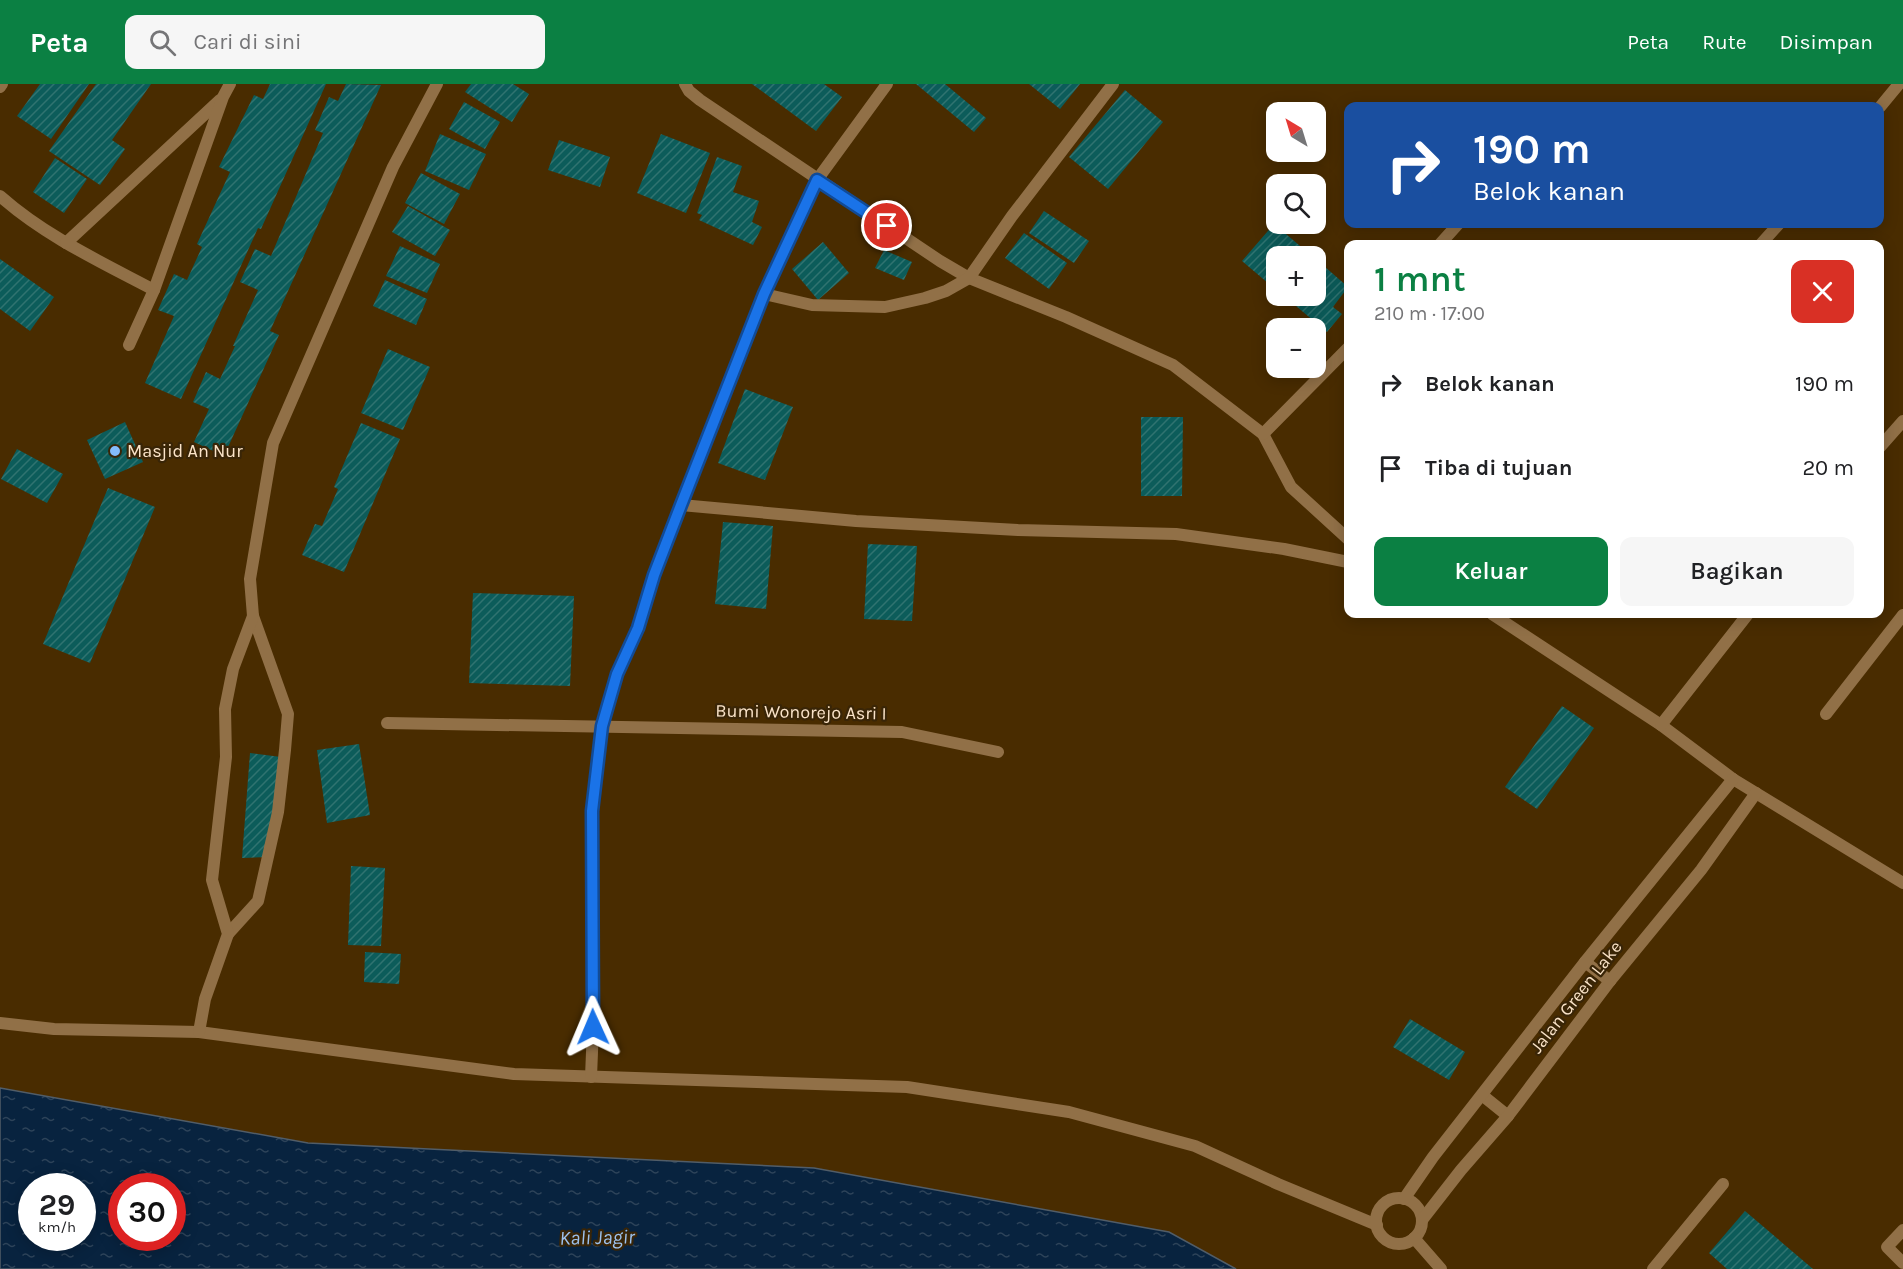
<!DOCTYPE html>
<html lang="id">
<head>
<meta charset="utf-8">
<style>
	body { margin:0; font-family:Karla,sans-serif; background:#f6f6f6; color:#202124; height:100vh; display:flex; flex-direction:column; font-size:22px; white-space:nowrap }
	* { box-sizing:border-box; margin:0 }
	p { font-size:20px; color:#757577 }
	.icon { flex:none; width:33px; height:33px; fill:none; stroke:currentColor; stroke-width:2; stroke-linecap:round; stroke-linejoin:round }
	.map { position:relative; flex:1; overflow:hidden }
	.side { position:absolute; left:1344px; top:156px; width:540px; height:378px; display:flex; flex-direction:column; background:#fff; border-radius:12px; box-shadow:0 3px 15px #0003 }
	.side>* { flex:none }
	.guide { position:absolute; left:1344px; top:18px; width:540px; height:126px; border-radius:12px; box-shadow:0 3px 15px #0003; background:#1a4fa0; color:#fff; overflow:hidden }
	.needle { width:39px; rotate:322deg }
	.tools { position:absolute; left:1266px; top:18px; display:grid; gap:12px }
	.tools a { display:grid; place-items:center; width:60px; height:60px; border-radius:12px; background:#fff; box-shadow:0 3px 15px #0003; font-size:30px }
	.speed { position:absolute; left:18px; top:1089px; display:flex; gap:12px; font-size:30px; font-weight:700; text-align:center }
	.speed>* { display:grid; place-content:center; width:78px; height:78px; border-radius:50%; background:#fff; box-shadow:0 3px 15px #0003; line-height:1 }
	.speed small { font-size:15px; font-weight:400 }
	.speed .limit { border:9px solid #d22; background:#fff; color:#111 }
	.pin { position:absolute; display:grid; place-items:center; width:51px; height:51px; color:#fff; margin:-26px; border:3px solid #fff; border-radius:50%; box-shadow:0 2px 6px #0007 }
	.me { position:absolute; width:66px; margin:-33px; rotate:359deg; stroke-linejoin:round; filter:drop-shadow(0 0 4px #0008) }
	.turn { display:flex; align-items:center; gap:21px; height:126px; padding:0 30px; font-size:27px }
	.turn .icon { width:78px; height:78px; stroke-width:2.5 }
	.turn b { display:block; font-size:42px; line-height:51px }
	.round { display:grid; place-items:center; flex:none; width:63px; height:63px; border-radius:12px; background:#f6f6f6 }
	.head { display:flex; align-items:center; justify-content:space-between; height:102px; padding:0 30px }
	h1 { font-size:36px; font-weight:600; line-height:45px; color:#0b8043 }
	.button { display:flex; gap:12px; margin-top:auto; padding:12px 30px }
	.button a { flex:1; height:69px; border-radius:12px; background:#0b8043; color:#fff; font-size:24px; font-weight:600; line-height:69px; text-align:center }
	.button a+a { background:#f6f6f6; color:#202124 }
	ul { padding:0; list-style:none }
	li { display:flex; align-items:center; gap:18px; height:84px; padding:0 30px }
	li div { flex:1 }
	li b { display:block; font-size:22px }
	li em { font-style:normal }
	header { display:flex; align-items:center; gap:36px; box-sizing:border-box; height:84px; padding:0 30px; background:#0b8043; color:#fff }
	header strong { font-size:28px }
	nav { display:flex; gap:33px; margin-inline-start:auto; font-size:21px }
	.search { width:420px; height:54px; background:#f6f6f6; display:flex; align-items:center; gap:15px; box-sizing:border-box; padding:0 21px; border-radius:12px; color:#757577; font-size:22px }
	.map>svg:first-child { display:block }
	.water { fill:url(#water-ripples); stroke:#515d68; stroke-width:1.5; fill-rule:evenodd }
	.building { fill:url(#building-hatch) }
	.lines { fill:none; stroke-linecap:round; stroke-linejoin:round }
	.service { stroke:#917047; stroke-width:12 }
	.minor { stroke:#917047; stroke-width:12 }
	.route-casing { stroke:#114b97; stroke-width:15 }
	.route { stroke:#1a73e8; stroke-width:10 }
	.poi-dot { fill:#84bcfb; stroke:#392507; stroke-width:2 }
	.labels { text-anchor:middle; stroke-width:4.5; stroke-linejoin:round; paint-order:stroke }
	.poi-label { font-size:18px; fill:#fbe4c9; stroke:#392507; text-anchor:start }
	.street-label { font-size:18px; fill:#fbe4c9; stroke:#392507 }
	.water-label { font-size:20px; font-style:italic; fill:#9dc2ee; stroke:#392507 }
</style>
</head>
<body>
<header>
<strong>Peta</strong>
<div class="search"><svg class="icon" aria-label="search" viewBox="0 0 24 24"><circle cx="10" cy="10" r="6"/><path d="M15 15l6 6"/></svg>Cari di sini</div>
<nav><a>Peta</a><a>Rute</a><a>Disimpan</a></nav>
</header>
<div class="map">
<svg width="1903" height="1185" viewBox="0 0 1903 1185">
	<defs>
		<pattern id="water-ripples" width="26" height="14" patternUnits="userSpaceOnUse" patternTransform="scale(1.5)"><rect width="26" height="14" fill="#08233f"/><path d="M2 4q2-2 4 0t4 0M15 11q2-2 4 0t4 0" fill="none" stroke="#2d4359"/></pattern>
		<pattern id="building-hatch" width="6" height="6" patternUnits="userSpaceOnUse" patternTransform="scale(1.5)"><rect width="6" height="6" fill="#0c5c5a"/><path d="M-1 1l2-2M0 6l6-6M5 7l2-2" fill="none" stroke="#307370"/></pattern>
	</defs>
	<rect width="100%" height="100%" fill="#492c00"/>
	<!-- water -->
	<path class="water" d="M0,1004L308,1059L814,1084L1169,1148L1236,1185H0ZM82,1102V1154H32V1102ZM172,1102V1154H122V1102Z"/>
	<!-- building -->
	<g class="building">
		<polygon points="40,0 89,0 51,55 17,32"/>
		<polygon points="96,0 151,0 112,56 125,65 100,101 49,67"/>
		<polygon points="270,0 326,0 261,145 258,144 181,315 145,299 174,232 158,226 174,190 187,196 202,163 197,160 230,88 219,83 254,11 263,15"/>
		<polygon points="346,0 381,1 270,247 279,251 224,372 194,358 209,325 193,318 206,288 220,295 235,262 233,262 258,206 240,198 255,165 271,172 323,49 315,46 329,13 338,17"/>
		<polygon points="471,0 513,0 529,10 512,38 465,8"/>
		<polygon points="752,0 824,0 842,13 816,47"/>
		<polygon points="916,0 945,0 986,34 974,48"/>
		<polygon points="1029,0 1080,0 1060,25"/>
		<polygon points="1125,6 1163,38 1108,105 1069,73"/>
		<polygon points="464,18 500,38 485,65 449,45"/>
		<polygon points="440,50 486,70 469,106 425,87"/>
		<polygon points="661,50 710,69 686,129 637,109"/>
		<polygon points="559,56 610,73 600,103 548,86"/>
		<polygon points="717,73 742,82 733,108 759,117 752,138 762,143 753,161 699,136 702,131 697,129"/>
		<polygon points="55,74 87,95 64,129 33,108"/>
		<polygon points="421,89 460,110 444,140 405,119"/>
		<polygon points="408,122 450,146 435,172 392,148"/>
		<polygon points="1044,127 1089,157 1074,179 1029,149"/>
		<polygon points="1274,140 1312,172 1276,172 1276,206 1242,177"/>
		<polygon points="1024,149 1067,179 1049,205 1005,174"/>
		<polygon points="823,158 849,189 818,216 792,185"/>
		<polygon points="400,162 440,180 427,209 386,192"/>
		<polygon points="884,166 912,178 904,196 875,184"/>
		<polygon points="0,175 54,213 30,247 0,225"/>
		<polygon points="1316,175 1348,203 1333,223 1342,230 1327,248 1284,212 1316,212"/>
		<polygon points="385,196 427,215 416,241 373,222"/>
		<polygon points="388,265 430,283 403,346 361,329"/>
		<polygon points="745,305 793,323 765,396 718,379"/>
		<polygon points="1141,333 1183,333 1182,412 1141,412"/>
		<polygon points="125,338 143,378 105,395 87,356"/>
		<polygon points="361,339 400,355 344,488 302,471 315,440 322,442 338,405 334,403"/>
		<polygon points="17,365 63,390 47,419 1,395"/>
		<polygon points="108,404 155,423 90,579 43,560"/>
		<polygon points="723,438 773,442 766,525 715,520"/>
		<polygon points="868,460 917,462 912,537 864,535"/>
		<polygon points="473,509 574,512 570,602 469,599"/>
		<polygon points="1562,622 1594,644 1537,725 1505,703"/>
		<polygon points="359,660 370,731 327,739 317,666"/>
		<polygon points="250,669 281,673 268,773 242,774"/>
		<polygon points="351,782 385,784 381,862 348,861"/>
		<polygon points="365,868 401,870 399,900 364,898"/>
		<polygon points="1410,935 1465,968 1449,996 1393,963"/>
		<polygon points="1745,1127 1813,1185 1727,1185 1709,1169"/>
	</g>
	<g class="lines">
		<!-- service -->
		<polyline class="service" points="1903,1146 1887,1163 1903,1179"/>
		<!-- minor -->
		<g class="minor">
			<polyline points="685,0 689,7 700,16 940,177 969,194 1066,233 1173,281 1263,350 1291,403 1348,455"/>
			<polyline points="0,3 2,0"/>
			<polyline points="1880,23 1899,0"/>
			<path d="M0,112C45,152 101,178 154,206"/>
			<polyline points="66,159 220,16"/>
			<polyline points="1440,160 1458,140"/>
			<polyline points="1761,160 1779,140"/>
			<polyline points="764,210 812,221 885,223 925,214 946,207 969,194 1012,132 1113,0"/>
			<polyline points="129,261 154,206 223,13 230,0"/>
			<polyline points="1263,350 1348,264"/>
			<polyline points="1880,363 1903,337"/>
			<polyline points="681,421 856,437 1018,446 1176,450 1284,465 1348,478"/>
			<polyline points="1492,530 1661,641 1733,695 1903,799"/>
			<polyline points="1826,630 1903,531"/>
			<polyline points="387,639 902,648 998,668"/>
			<polyline points="1661,641 1748,530"/>
			<polyline points="228,850 258,817 278,728 285,666 288,630 253,532"/>
			<polyline points="1585,878 1610,897"/>
			<polyline points="0,939 54,945 199,948 514,990 907,1003 1069,1028 1195,1062 1278,1100 1377,1141"/>
			<polyline points="199,948 205,915 228,850 212,796 226,673 225,625 233,585 253,532 250,495 273,359 393,83 437,0"/>
			<polyline points="591,993 593,943 592,727 602,641 617,590 638,544 654,491 764,210 817,96 887,0"/>
			<polyline points="1482,1011 1508,1032"/>
			<circle cx="1399" cy="1137" r="23"/>
			<polyline points="1404,1115 1433,1073 1585,878 1733,695"/>
			<polyline points="1422,1136 1461,1086 1508,1032 1610,897 1701,786 1756,709"/>
			<polyline points="1414,1154 1441,1185"/>
			<polyline points="1653,1185 1723,1100"/>
		</g>
	</g>
	<g class="lines">
		<defs>
			<polyline id="route" points="593,943 592,727 602,642 617,590 638,544 654,491 681,421 764,210 817,96 887,142"/>
		</defs>
		<!-- route casing -->
		<use href="#route" class="route-casing"/>
		<!-- route -->
		<use href="#route" class="route"/>
	</g>
	<!-- markers -->
	<circle class="poi-dot" cx="115" cy="367" r="6"/>
	<g class="labels">
		<!-- poi labels -->
		<g class="poi-label">
			<text x="127" y="373">Masjid An Nur</text>
		</g>
		<!-- street labels -->
		<g class="street-label">
			<text transform="translate(801 628) rotate(1)" y="6">Bumi Wonorejo Asri I</text>
			<text transform="translate(1576 913) rotate(-52)" y="6">Jalan Green Lake</text>
		</g>
		<!-- water labels -->
		<g class="water-label">
			<text transform="translate(597 1153) rotate(-1)" y="7">Kali Jagir</text>
		</g>
	</g>
</svg>
<div class="tools">
<a><svg class="needle" viewBox="-14 -14 28 28"><path d="M0-13l5 13h-10z" fill="#e53935"/><path d="M0 13l5-13h-10z" fill="#757577"/></svg></a>
<a><svg class="icon" aria-label="search" viewBox="0 0 24 24"><circle cx="10" cy="10" r="6"/><path d="M15 15l6 6"/></svg></a>
<a>+</a>
<a>−</a>
</div>
<div class="speed"><div>29<small>km/h</small></div><div class="limit">30</div></div>
<div class="pin" style="left:887px;top:142px;background:#d93025"><svg class="icon" aria-label="arrive" viewBox="0 0 24 24"><path d="M6 21V4h12l-3 4 3 4H6"/></svg></div>
<svg class="me" style="left:593px;top:943px" viewBox="-20 -20 40 40"><path d="M0-17L14 15 0 8-14 15z" fill="#1a73e8" stroke="#fff" stroke-width="4"/></svg>
<div class="guide">
<div class="turn"><svg class="icon" aria-label="right" viewBox="0 0 24 24"><path d="M7 20v-9h11M14 6l5 5-5 5"/></svg><div><b>190 m</b>Belok kanan</div></div>
</div>
<section class="side">
<div class="head"><div><h1>1 mnt</h1><p>210 m · 17:00</p></div><a class="round" style="background:#d93025;color:#fff"><svg class="icon" aria-label="close" viewBox="0 0 24 24"><path d="M6 6l12 12M18 6L6 18"/></svg></a></div>
<ul>
<li><svg class="icon" aria-label="right" viewBox="0 0 24 24"><path d="M7 20v-9h11M14 6l5 5-5 5"/></svg><div><b>Belok kanan</b></div><em>190 m</em></li>
<li><svg class="icon" aria-label="arrive" viewBox="0 0 24 24"><path d="M6 21V4h12l-3 4 3 4H6"/></svg><div><b>Tiba di tujuan</b></div><em>20 m</em></li>
</ul>
<div class="button"><a>Keluar</a><a>Bagikan</a></div>
</section>
</div>
</body>
</html>
